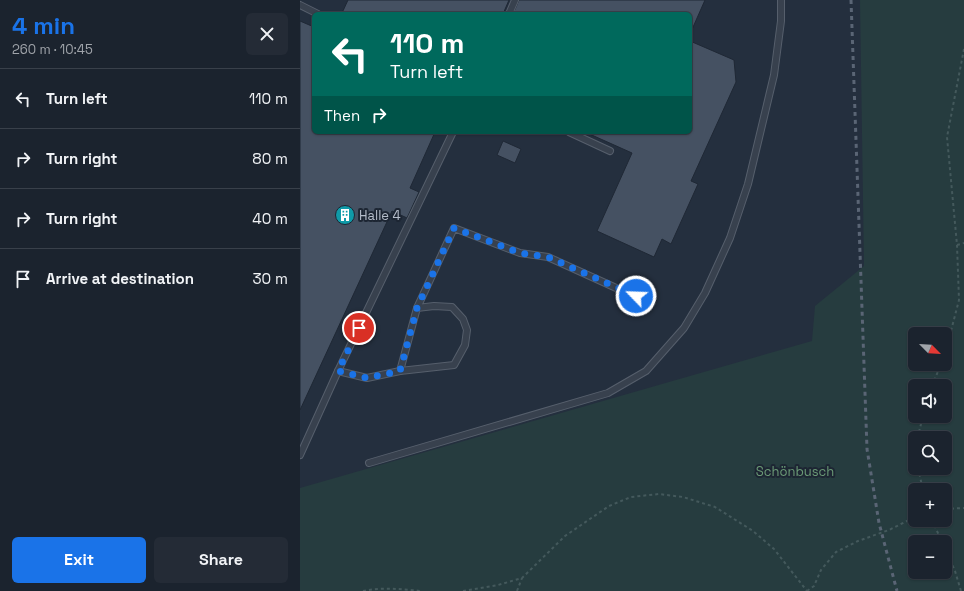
<!DOCTYPE html>
<html lang="en">
<head>
<meta charset="utf-8">
<style>
	body { margin:0; font-family:"Space Grotesk",sans-serif; background:#242b36; color:#f1f3f6; height:100vh; display:flex; flex-direction:column; font-size:15px; white-space:nowrap }
	* { box-sizing:border-box; margin:0 }
	p { font-size:13px; color:#a0a4aa }
	.icon { flex:none; width:22px; height:22px; fill:none; stroke:currentColor; stroke-width:2; stroke-linecap:round; stroke-linejoin:round }
	.map { position:relative; flex:1; overflow:hidden }
	.drawer { display:flex; flex-direction:column; background:#1b232e; width:300px }
	.drawer>* { flex:none }
	.banner { position:absolute; left:12px; top:12px; width:380px; height:122px; border-radius:6px; box-shadow:0 1px 3px #0004,0 0 0 1px #39404a; background:#00695c; color:#fff; overflow:hidden }
	.needle { width:26px; rotate:114deg }
	.fabs { position:absolute; left:608px; top:327px; display:grid; gap:8px }
	.fabs a { display:grid; place-items:center; width:44px; height:44px; border-radius:6px; background:#1b232e; box-shadow:0 1px 3px #0004,0 0 0 1px #39404a; font-size:20px }
	.pin { position:absolute; display:grid; place-items:center; width:34px; height:34px; color:#fff; margin:-17px; border:2px solid #fff; border-radius:50%; box-shadow:0 1px 4px #0007 }
	.me { position:absolute; width:44px; margin:-22px; rotate:294deg; stroke-linejoin:round; filter:drop-shadow(0 0 3px #0008) }
	.turn { display:flex; align-items:center; gap:14px; height:84px; padding:0 12px; font-size:18px }
	.turn .icon { width:52px; height:52px; stroke-width:2.5 }
	.turn b { display:block; font-size:28px; line-height:34px }
	.then { display:flex; align-items:center; height:38px; padding:0 12px; background:#0003; gap:8px; font-size:15px }
	.round { display:grid; place-items:center; flex:none; width:42px; height:42px; border-radius:6px; background:#242b36 }
	.overview { display:flex; align-items:center; justify-content:space-between; height:68px; padding:0 12px }
	h1 { font-size:24px; font-weight:700; line-height:30px; color:#1a73e8 }
	.cta { display:flex; gap:8px; margin-top:auto; padding:8px 12px }
	.cta a { flex:1; height:46px; border-radius:6px; background:#1a73e8; color:#fff; font-size:16px; font-weight:700; line-height:46px; text-align:center }
	.cta a+a { background:#242b36; color:#f1f3f6 }
	ul { padding:0; list-style:none }
	li { display:flex; align-items:center; gap:12px; height:60px; padding:0 12px; border-top:1px solid #39404a }
	li div { flex:1 }
	li b { display:block; font-size:15px }
	li em { font-style:normal }
	main { display:flex; flex:1; min-height:0 }
	.map>svg:first-child { display:block }
	.green { fill:#263c3f; fill-rule:evenodd }
	.building { fill:#455162; stroke:#1f2835 }
	.lines { fill:none; stroke-linecap:round; stroke-linejoin:round }
	.lane-casing { stroke:#565f6c; stroke-width:8 }
	.path { stroke:#44595c; stroke-width:2; stroke-dasharray:3 3; stroke-linecap:butt }
	.lane { stroke:#38414e; stroke-width:6 }
	.rail { stroke:#5a6575; stroke-width:3; stroke-dasharray:4 4; stroke-linecap:butt }
	.route { stroke:#1a73e8; stroke-width:7; stroke-dasharray:0 12.6 }
	.labels { text-anchor:middle; stroke-width:4; stroke-linejoin:round; paint-order:stroke }
	.poi-label { font-size:13px; fill:#b4bcc9; stroke:#1d2633; text-anchor:start }
	.park-label { font-size:13px; fill:#6b9a76; stroke:#1d2633 }
</style>
</head>
<body>
<main>
<section class="drawer">
<div class="overview"><div><h1>4 min</h1><p>260 m · 10:45</p></div><a class="round"><svg class="icon" aria-label="close" viewBox="0 0 24 24"><path d="M6 6l12 12M18 6L6 18"/></svg></a></div>
<ul>
<li><svg class="icon" aria-label="left" viewBox="0 0 24 24"><path d="M17 20v-9H6M10 6l-5 5 5 5"/></svg><div><b>Turn left</b></div><em>110 m</em></li>
<li><svg class="icon" aria-label="right" viewBox="0 0 24 24"><path d="M7 20v-9h11M14 6l5 5-5 5"/></svg><div><b>Turn right</b></div><em>80 m</em></li>
<li><svg class="icon" aria-label="right" viewBox="0 0 24 24"><path d="M7 20v-9h11M14 6l5 5-5 5"/></svg><div><b>Turn right</b></div><em>40 m</em></li>
<li><svg class="icon" aria-label="arrive" viewBox="0 0 24 24"><path d="M6 21V4h12l-3 4 3 4H6"/></svg><div><b>Arrive at destination</b></div><em>30 m</em></li>
</ul>
<div class="cta"><a>Exit</a><a>Share</a></div>
</section>
<div class="map">
<svg width="664" height="591" viewBox="0 0 664 591">
	<rect width="100%" height="100%" fill="#242f3e"/>
	<!-- green -->
	<path class="green" d="M560,0H664V591H0V488L512,341L515,306L564,266ZM615,334H645V364H615ZM615,386H645V416H615ZM615,438H645V468H615ZM615,490H645V520H615ZM615,542H645V572H615Z"/>
	<!-- building -->
	<g class="building">
		<polygon points="48,0 209,0 203,14 45,14 42,13"/>
		<polygon points="219,0 405,0 390,34 390,14 213,14"/>
		<polygon points="0,21 14,27 14,132 135,132 110,188 119,192 107,218 92,211 0,410"/>
		<polygon points="390,41 434,60 436,82 391,181 398,184 371,244 362,239 354,257 297,231 332,153 285,132 390,132"/>
		<polygon points="203,141 221,149 215,163 197,155"/>
	</g>
	<g class="lines">
		<defs>
			<g id="lane">
				<polyline points="0,5 18,14"/>
				<polyline points="209,14 215,0"/>
				<polyline points="269,132 310,151"/>
				<polyline points="38,371 67,378 100,371 154,365 165,345 167,330 163,319 152,307 134,306 117,308 154,228 220,253 248,257 336,297"/>
				<polyline points="100,371 117,308"/>
				<polyline points="0,455 38,371 153,132"/>
				<polyline points="69,463 308,393 346,371 384,328 405,293 430,238 448,184 474,75 481,21 481,0"/>
			</g>
		</defs>
		<!-- lane casing -->
		<use href="#lane" class="lane-casing"/>
		<!-- path -->
		<g class="path">
			<polyline points="657,245 664,243"/>
			<polyline points="645,354 659,300 657,245 647,137 664,49"/>
			<polyline points="632,386 641,364"/>
			<polyline points="619,438 619,432 623,416"/>
			<polyline points="618,468 623,490"/>
			<polyline points="645,509 664,508"/>
			<polyline points="632,520 642,542"/>
			<polyline points="645,549 655,571 661,591"/>
			<path d="M63,591C82,587 101,589 121,591"/>
			<polyline points="163,591 198,585 222,578 265,536 309,506 331,497 359,494 383,497 415,507 453,531 474,549 507,591"/>
			<polyline points="217,591 222,578"/>
			<polyline points="507,591 514,586 521,570 536,552 558,541 589,530 615,517"/>
		</g>
		<!-- lane -->
		<use href="#lane" class="lane"/>
		<!-- rail -->
		<polyline class="rail" points="551,0 567,449 579,523 597,591"/>
	</g>
	<g class="lines">
		<!-- route -->
		<polyline class="route" points="59,328 38,371 67,378 100,371 117,308 154,228 220,253 248,257 336,296"/>
	</g>
	<!-- icons -->
	<defs>
		<symbol id="building-disc" viewBox="-11 -11 22 22"><circle r="9.5" fill="#0f9aa8" stroke="#1d2633"/><path d="M-4-6H4V6H1V3H-1V6H-4ZM-2.5-4.3h1.7v1.8h-1.7ZM.8-4.3h1.7v1.8H.8ZM-2.5-1h1.7V.8h-1.7ZM.8-1h1.7V.8H.8Z" fill="#fff"/></symbol>
	</defs>
	<g fill-rule="evenodd">
		<use href="#building-disc" x="34" y="204" width="22" height="22"/>
	</g>
	<g class="labels">
		<!-- poi labels -->
		<g class="poi-label">
			<text x="59" y="220">Halle 4</text>
		</g>
		<!-- park labels -->
		<g class="park-label">
			<text x="495" y="476">Schönbusch</text>
		</g>
	</g>
</svg>
<div class="fabs">
<a><svg class="needle" viewBox="-14 -14 28 28"><path d="M0-13l5 13h-10z" fill="#e53935"/><path d="M0 13l5-13h-10z" fill="#a0a4aa"/></svg></a>
<a><svg class="icon" aria-label="sound" viewBox="0 0 24 24"><path d="M4 9h4l5-4v14l-5-4H4zM17 9q2 3 0 6"/></svg></a>
<a><svg class="icon" aria-label="search" viewBox="0 0 24 24"><circle cx="10" cy="10" r="6"/><path d="M15 15l6 6"/></svg></a>
<a>+</a>
<a>−</a>
</div>
<div class="pin" style="left:59px;top:328px;background:#d93025"><svg class="icon" aria-label="arrive" viewBox="0 0 24 24"><path d="M6 21V4h12l-3 4 3 4H6"/></svg></div>
<svg class="me" style="left:336px;top:296px" viewBox="-20 -20 40 40"><circle r="17" fill="#1a73e8" stroke="#fff" stroke-width="3"/><path d="M0-11L8 9 0 5-8 9z" fill="#fff"/></svg>
<div class="banner">
<div class="turn"><svg class="icon" aria-label="left" viewBox="0 0 24 24"><path d="M17 20v-9H6M10 6l-5 5 5 5"/></svg><div><b>110 m</b>Turn left</div></div>
<div class="then">Then<svg class="icon" aria-label="right" viewBox="0 0 24 24"><path d="M7 20v-9h11M14 6l5 5-5 5"/></svg></div>
</div>
</div>
</main>
</body>
</html>
